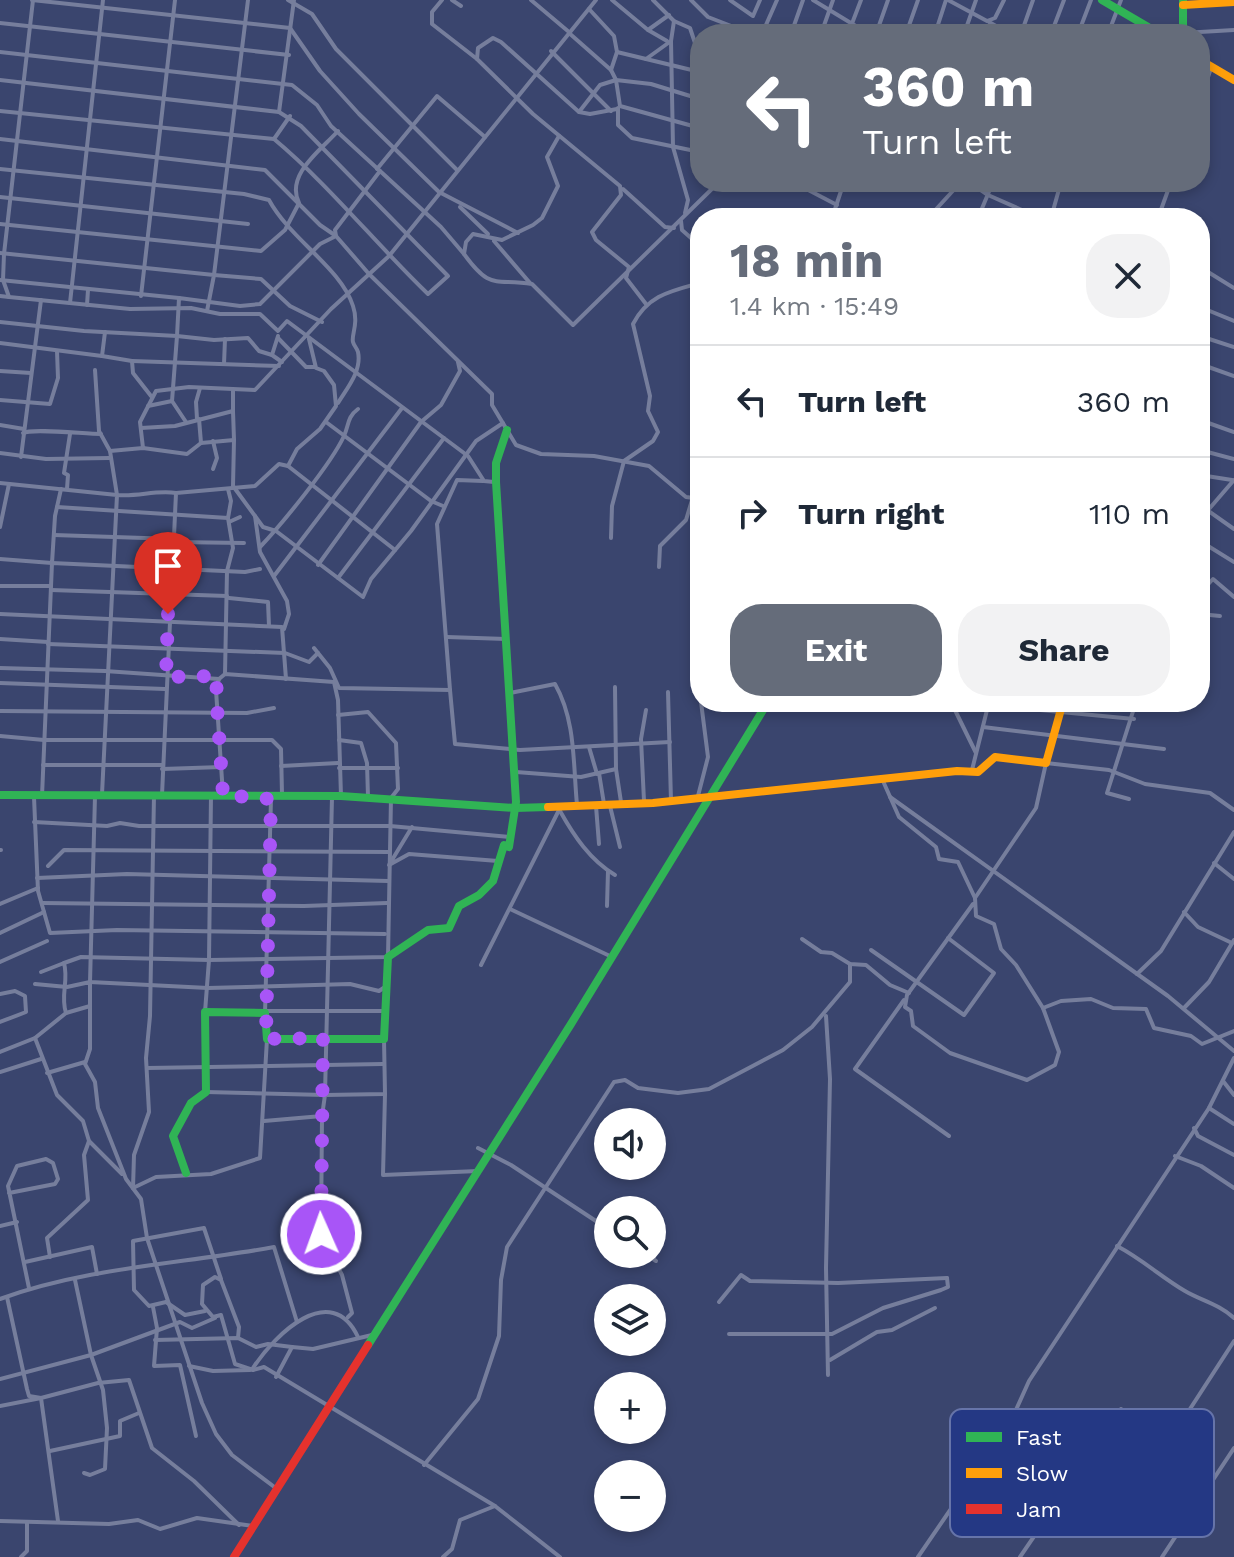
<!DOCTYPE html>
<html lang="en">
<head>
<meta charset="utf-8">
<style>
	body { margin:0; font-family:"Work Sans",sans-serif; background:#f2f2f3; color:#1f2937; height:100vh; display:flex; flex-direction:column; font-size:30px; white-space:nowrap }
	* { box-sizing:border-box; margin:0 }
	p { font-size:26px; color:#747a83 }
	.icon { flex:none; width:44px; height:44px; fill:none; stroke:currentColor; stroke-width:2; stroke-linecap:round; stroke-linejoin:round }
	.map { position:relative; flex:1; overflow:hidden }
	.side { position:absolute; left:690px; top:208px; width:520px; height:504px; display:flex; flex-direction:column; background:#fff; border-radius:32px; box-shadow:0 4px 12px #0003 }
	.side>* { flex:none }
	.banner { position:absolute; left:690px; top:24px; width:520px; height:168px; border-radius:32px; box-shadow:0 4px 12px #0003; background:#656c7a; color:#fff; overflow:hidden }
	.buttons { position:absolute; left:594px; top:1108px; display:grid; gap:16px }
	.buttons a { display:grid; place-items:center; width:72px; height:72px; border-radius:50%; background:#fff; box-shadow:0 4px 12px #0003; font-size:40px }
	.pin { position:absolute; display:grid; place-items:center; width:68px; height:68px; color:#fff; margin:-82px -34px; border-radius:50% 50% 50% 0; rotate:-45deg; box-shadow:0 0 8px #0007 }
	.pin .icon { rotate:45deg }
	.me { position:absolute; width:88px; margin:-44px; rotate:358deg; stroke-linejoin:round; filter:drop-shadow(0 0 6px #0008) }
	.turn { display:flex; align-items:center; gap:28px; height:168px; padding:0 40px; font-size:36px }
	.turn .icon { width:104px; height:104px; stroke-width:2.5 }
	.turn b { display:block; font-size:56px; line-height:68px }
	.round { display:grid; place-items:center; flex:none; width:84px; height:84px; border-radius:32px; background:#f2f2f3 }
	.overview { display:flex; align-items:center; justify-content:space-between; height:136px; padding:0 40px }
	h1 { font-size:48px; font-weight:700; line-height:60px; color:#656c7a }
	.primary-button { display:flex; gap:16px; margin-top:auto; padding:16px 40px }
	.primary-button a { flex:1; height:92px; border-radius:32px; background:#656c7a; color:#fff; font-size:32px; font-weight:700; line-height:92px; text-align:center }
	.primary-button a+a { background:#f2f2f3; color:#1f2937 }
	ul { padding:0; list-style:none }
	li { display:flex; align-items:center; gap:24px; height:112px; padding:0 40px; border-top:2px solid #e0e1e3 }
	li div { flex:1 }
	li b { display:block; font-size:30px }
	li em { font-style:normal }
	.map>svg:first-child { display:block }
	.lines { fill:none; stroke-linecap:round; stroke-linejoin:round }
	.street { stroke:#767e9c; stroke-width:4 }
	.fast { stroke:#30b455; stroke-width:8 }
	.slow { stroke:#ff9f0a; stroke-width:8 }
	.jam { stroke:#e5322d; stroke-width:8 }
	.route { stroke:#a855f7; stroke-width:14; stroke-dasharray:0 25.2 }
	.key { fill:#243884; stroke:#6674a9; stroke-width:2 }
	.key-label { font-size:22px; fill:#fff }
</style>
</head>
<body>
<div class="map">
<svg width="1234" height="1557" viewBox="0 0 1234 1557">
	<rect width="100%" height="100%" fill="#3a456e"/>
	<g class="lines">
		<!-- street -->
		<g class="street">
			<polyline points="32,0 290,28 320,71 359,114 439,192 518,233"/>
			<polyline points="33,0 4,254 3,280 9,297 130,309 191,308 220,314 260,314 278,331 287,321 468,456 484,481 494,482"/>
			<polyline points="248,0 214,275 261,279 290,306 322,322"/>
			<polyline points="288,0 312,14 336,49 457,170"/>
			<polyline points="442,0 432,12 432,24 477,59"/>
			<polyline points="452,0 461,6"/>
			<polyline points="531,0 569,32"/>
			<polyline points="612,0 648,30 669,15"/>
			<polyline points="653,0 674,21 690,28 695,43 700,46"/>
			<polyline points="691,0 708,17 752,34"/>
			<polyline points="730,0 753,16 760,0"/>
			<polyline points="813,0 869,34"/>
			<polyline points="948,0 987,21 995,18 1004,0"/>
			<polyline points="589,9 614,36 617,52"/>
			<polyline points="674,21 671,41 673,147 688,200 685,213"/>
			<polyline points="989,22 1010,34"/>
			<polyline points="0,23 289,55"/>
			<polyline points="648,30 667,41"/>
			<polyline points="569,33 611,70 617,52 700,72"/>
			<polyline points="1183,33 1234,30"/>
			<polyline points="762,34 777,0"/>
			<polyline points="791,34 803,0"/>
			<polyline points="821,34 833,0"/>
			<polyline points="848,34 861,0"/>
			<polyline points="876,34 888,0"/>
			<polyline points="906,34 918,0"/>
			<polyline points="935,34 946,0"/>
			<polyline points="964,34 976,0"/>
			<polyline points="1021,34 1033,0"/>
			<polyline points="1051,34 1064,0"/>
			<polyline points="1078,34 1091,0"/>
			<polyline points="1108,34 1121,0"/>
			<polyline points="551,51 611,111"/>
			<polyline points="0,52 292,85 317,105 331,126 441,227 464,254"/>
			<polyline points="646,59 671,41"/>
			<polyline points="611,70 616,80 651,84 700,99"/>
			<polyline points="0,80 279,112"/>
			<polyline points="1200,101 1211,68"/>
			<polyline points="618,108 618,125 632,138 700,152"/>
			<polyline points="617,109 590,114 579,112 501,42 493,38 478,48 477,59 533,114 620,186 621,195 592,232 596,240 629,267 626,278 646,304"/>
			<polyline points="0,111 274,139 290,116"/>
			<polyline points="579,112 600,85 616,80 620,106 700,128"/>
			<path d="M559,136L547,157L558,186L542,218L533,225L502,240L473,234L466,242L464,254C491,291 494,278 532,284L573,325L719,182"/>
			<polyline points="0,139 265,170 320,225 336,236 369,274 492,394 492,405 516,445 541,454 594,456 649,466 686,497 700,499"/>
			<path d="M274,139C329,185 375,243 428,294L448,276L301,126L279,112L294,0"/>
			<path d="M0,169L244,194L269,200C290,239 341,268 353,306C359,324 351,335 353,342C354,346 357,348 358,352C362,371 347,388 338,403"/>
			<polyline points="377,169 437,96 485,137"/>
			<polyline points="793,182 837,205"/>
			<polyline points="969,182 988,195 1040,218"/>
			<polyline points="623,189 665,227 674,228"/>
			<polyline points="0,197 248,224"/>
			<polyline points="460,207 488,234"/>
			<polyline points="832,218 844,182"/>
			<polyline points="928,218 961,182"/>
			<polyline points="978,218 993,182"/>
			<polyline points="1051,218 1061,182"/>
			<polyline points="1158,218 1171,182"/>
			<polyline points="681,221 682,230 700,246"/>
			<path d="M0,224L261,251L285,230L299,203C285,175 321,150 338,131"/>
			<polyline points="494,241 530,283"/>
			<polyline points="0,253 214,275 207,311"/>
			<polyline points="1200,267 1234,288"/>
			<polyline points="0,280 179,298"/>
			<polyline points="0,296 9,297"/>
			<polyline points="141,296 175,0"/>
			<polyline points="70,303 103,0"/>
			<polyline points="87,305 88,290"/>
			<polyline points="1200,307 1234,321"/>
			<polyline points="0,322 84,331 177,336 172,401 186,422"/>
			<polyline points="278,336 272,355 282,362"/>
			<polyline points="1200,336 1234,347"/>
			<polyline points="278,338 306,367 315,367"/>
			<polyline points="0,343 102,356 105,332"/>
			<polyline points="272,355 259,351 248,338 214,340 177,336 179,298 240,306 260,304 320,244 336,236 335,230 380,171"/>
			<polyline points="102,356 132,361 133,373 151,396"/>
			<polyline points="132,361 279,366"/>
			<polyline points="224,364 225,339"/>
			<polyline points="1200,364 1234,376"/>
			<path d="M95,370L99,431L110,451L117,495C138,497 155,490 176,493"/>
			<polyline points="0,371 31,373"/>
			<polyline points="0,400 50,404 58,378 57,351"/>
			<polyline points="148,406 172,401"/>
			<polyline points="233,411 233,391"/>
			<polyline points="197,419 196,402 200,388"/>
			<polyline points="199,419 201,443"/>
			<polyline points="1200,420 1234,432"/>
			<polyline points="326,422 431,501 443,506"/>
			<polyline points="0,425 24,429"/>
			<polyline points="141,428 175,426 233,411 234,440"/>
			<path d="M23,433C32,428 85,434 101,434"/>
			<polyline points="213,441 217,458 213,469"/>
			<polyline points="143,448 140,422 156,391 189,387 255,390 331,309 389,256 596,0"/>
			<polyline points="1200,450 1234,459"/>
			<polyline points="110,451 143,448 187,454 201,443 234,440 233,486 255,516 260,552 287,601 289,614 284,629"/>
			<polyline points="0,453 46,459 109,458"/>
			<polyline points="21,457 41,300"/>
			<polyline points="288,466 395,550"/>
			<polyline points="1200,475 1232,480"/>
			<polyline points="0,483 117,495 102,794"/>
			<polyline points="67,489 68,475 64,473 70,434"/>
			<polyline points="1200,505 1234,529"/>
			<polyline points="57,507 228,518 231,501 228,489"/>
			<polyline points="255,516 263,527 276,531 363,597 371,579 411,531 476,441 503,423"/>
			<polyline points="229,522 240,517"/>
			<polyline points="0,527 9,484"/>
			<polyline points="1200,528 1209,509 1234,480"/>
			<polyline points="54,535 174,539"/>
			<path d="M611,538L612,506L624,461L653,441L658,432L648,411L650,396L633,324C648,295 671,291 700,283"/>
			<polyline points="1200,541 1234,562"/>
			<polyline points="174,542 244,543"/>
			<path d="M260,547C282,524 331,464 344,436C349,425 347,417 358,409"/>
			<polyline points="0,559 52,563 55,516 61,489"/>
			<polyline points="318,565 421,422 441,405 460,371 458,362"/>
			<polyline points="659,567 660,546 686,520 692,500"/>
			<polyline points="186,569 188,542"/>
			<polyline points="274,576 402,408"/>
			<polyline points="338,578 444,438"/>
			<polyline points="0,586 51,586"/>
			<polyline points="51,590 227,596"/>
			<polyline points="1200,593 1213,579 1234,597"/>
			<polyline points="229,598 268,602 269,626"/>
			<polyline points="0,614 282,627 286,679"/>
			<polyline points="1200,614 1220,616"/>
			<polyline points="447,637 506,639"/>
			<polyline points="0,639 48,642"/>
			<polyline points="48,644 285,653 309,662 318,653"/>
			<polyline points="314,648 330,668 339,688 450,690 455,744 520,750 670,742"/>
			<polyline points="0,668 105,671 219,679 225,674 334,682 338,700 341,796"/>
			<polyline points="225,674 227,571 233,548 228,518"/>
			<polyline points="219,679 216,690 223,795"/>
			<polyline points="0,683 165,689"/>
			<polyline points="615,687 616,769 621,802"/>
			<polyline points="450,690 437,524 457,480 483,481"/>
			<polyline points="668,692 671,801"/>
			<path d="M510,693L555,684C576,721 573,764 577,805"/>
			<polyline points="951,702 976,753"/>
			<polyline points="988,705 1134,719"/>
			<polyline points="0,711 247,713 274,708"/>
			<polyline points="983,727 1164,749"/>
			<polyline points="0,736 44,740 272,740 281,749 282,794"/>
			<polyline points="339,740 361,743 367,763 368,797"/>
			<polyline points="589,747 597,774"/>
			<polyline points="43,765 162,765"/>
			<polyline points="281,766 338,763"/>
			<polyline points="339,768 398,768"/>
			<polyline points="162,769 222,767"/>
			<polyline points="972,770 989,702"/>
			<polyline points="516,772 581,777 616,769"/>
			<polyline points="599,773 604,804"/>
			<polyline points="883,781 899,817 936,847 939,859 958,862 975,898 976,916 994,924 1001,949 1016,965 1043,1008 1059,1052 1055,1065 1027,1080 950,1053 913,1026 911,1011 905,1007 907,995 973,904"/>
			<polyline points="162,795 176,493 255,486 279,464 288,466 297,449 320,429 336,406 334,385 324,371 316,368 309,339"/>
			<polyline points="42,796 52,563 245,572 260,569"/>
			<polyline points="95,796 90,982 208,988 350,984 379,991 385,987"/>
			<polyline points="698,796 708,757 701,702"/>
			<polyline points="34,797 38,891 50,933 117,930 385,934"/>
			<polyline points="332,797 325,1095 385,1094 384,1039"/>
			<polyline points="890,797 1168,996 1234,1051"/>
			<polyline points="1129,799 1107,793 1136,702"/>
			<polyline points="644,801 641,739 646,710"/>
			<polyline points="596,806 599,844"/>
			<polyline points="610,806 620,847"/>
			<path d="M560,811C574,836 590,860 615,875"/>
			<polyline points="34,822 107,826 120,823 139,826 390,826 510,837"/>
			<polyline points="412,827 389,865 409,854 498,861"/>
			<polyline points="0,850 1,850"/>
			<polyline points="1214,863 1234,879"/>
			<polyline points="48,866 64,850 389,852"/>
			<polyline points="37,878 127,874 388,881"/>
			<polyline points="975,898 1036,808 1046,763 1109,770 1145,784 1210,793 1234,810"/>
			<polyline points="42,903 304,906 387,903"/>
			<polyline points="0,904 38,888"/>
			<polyline points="607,906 608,871"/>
			<polyline points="510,909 612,957"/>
			<polyline points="1184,912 1198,927 1232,943"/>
			<polyline points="0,933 44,912"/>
			<polyline points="802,939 821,952 832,953 850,964 866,965 890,985 909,993"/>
			<polyline points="871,950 964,1015 994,973 948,938"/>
			<polyline points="0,962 47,941"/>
			<polyline points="64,963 81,957 209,960 388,957 391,798 398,789 396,743 368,712 338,715"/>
			<polyline points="481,965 559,810"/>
			<path d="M41,972L64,963C69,981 60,995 66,1013"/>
			<polyline points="1137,974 1161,951 1234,832"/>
			<polyline points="35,984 67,987 90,982 90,1049 85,1064 95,1082 98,1108 126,1179 141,1199 147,1238 202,1403 216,1434 232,1455 277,1489"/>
			<polyline points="0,994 15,991 25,996 26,1012 0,1022"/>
			<polyline points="904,1000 855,1069 949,1136"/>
			<polyline points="1043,1008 1061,1001 1091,999 1113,1008 1146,1009 1154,1028 1191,1036 1202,1044 1234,1031"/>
			<polyline points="1184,1008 1209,982 1234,940"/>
			<polyline points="267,1011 384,1011"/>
			<polyline points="205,1012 209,960 211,795"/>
			<polyline points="265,1013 271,799"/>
			<polyline points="826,1016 830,1079 826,1268 828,1375"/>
			<polyline points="35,1038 57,1095 83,1121 89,1141 122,1174"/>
			<polyline points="0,1052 35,1038 66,1013 90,1006"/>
			<polyline points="147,1068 383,1064"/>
			<polyline points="0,1072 41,1059"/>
			<polyline points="47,1073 85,1062"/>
			<polyline points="1223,1081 1234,1095"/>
			<polyline points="206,1092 325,1095 322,1116 264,1121"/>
			<polyline points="385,1094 383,1175 478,1171"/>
			<polyline points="1209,1108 1234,1124"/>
			<polyline points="322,1116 321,1234 342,1275 352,1313 348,1317"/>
			<polyline points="1194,1128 1198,1136 1234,1155"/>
			<polyline points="478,1148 511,1165 608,1229"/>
			<polyline points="1175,1156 1201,1166 1234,1188"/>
			<polyline points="133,1188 134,1155 149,1112 146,1058 150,1016 154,795"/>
			<polyline points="133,1188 156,1177 211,1174 260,1158 267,1039"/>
			<polyline points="9,1193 55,1184 58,1179 53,1163 46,1159 17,1166 8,1186 29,1288"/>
			<polyline points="0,1226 17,1222"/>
			<path d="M1117,1246C1142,1259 1161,1277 1185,1291C1202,1301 1219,1304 1234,1318"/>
			<polyline points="646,1254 656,1261"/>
			<polyline points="50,1257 47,1238 88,1200 84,1155 89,1141"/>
			<polyline points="25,1262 92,1247 97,1274"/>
			<polyline points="75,1280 91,1355 103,1390 107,1428 105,1469 90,1475 84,1473"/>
			<path d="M0,1299C88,1267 182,1264 274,1247L297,1322"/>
			<polyline points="719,1302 741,1275 750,1281 838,1283 947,1278"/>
			<polyline points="153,1307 157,1328 154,1366 180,1365 196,1436"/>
			<polyline points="205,1311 185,1315 166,1302 149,1306 134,1290 133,1241 204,1228 221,1279"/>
			<polyline points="729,1334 832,1334 883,1308 941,1290 948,1287 947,1278"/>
			<polyline points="238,1338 239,1327 221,1280 215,1277 203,1285 202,1304 213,1317 221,1315 235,1364 253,1370 264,1367 495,1506 560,1557"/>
			<polyline points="155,1340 238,1338 256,1347 268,1344 292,1347"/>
			<polyline points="830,1360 877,1332 892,1330 935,1308"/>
			<polyline points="189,1366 213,1371 250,1370"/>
			<path d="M253,1368C275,1334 331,1280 358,1337"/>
			<polyline points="276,1377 292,1347 313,1349 372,1335"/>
			<polyline points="0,1379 91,1355 180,1322 192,1328 215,1318"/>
			<polyline points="0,1406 41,1398 29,1396 27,1389 7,1297"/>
			<polyline points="50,1451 120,1436 120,1421 139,1413"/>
			<polyline points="424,1465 478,1399 499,1336 501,1280 507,1247 614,1082 625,1080 638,1088 678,1093 709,1089 783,1050 812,1027 850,982 850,964"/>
			<polyline points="1144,1480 1234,1341"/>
			<polyline points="0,1521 109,1524 138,1520 160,1529 197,1518 253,1526"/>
			<polyline points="58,1521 41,1398 98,1383 129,1380 152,1448 194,1481 239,1525"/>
			<polyline points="21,1557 27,1551 27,1523"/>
			<polyline points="443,1557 452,1549 460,1520 495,1506"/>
			<polyline points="918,1557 1011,1421 1029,1381 1209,1108 1234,1058"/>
			<polyline points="1020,1557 1121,1409"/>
			<polyline points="1162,1557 1234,1448"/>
		</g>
		<!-- fast -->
		<g class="fast">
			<polyline points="1102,0 1160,34"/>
			<polyline points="1183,0 1183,34"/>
			<polyline points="0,795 341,796 515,808 548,807"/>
			<polyline points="186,1173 173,1136 191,1103 206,1092 205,1012 265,1013 267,1039 384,1039 388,957 428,930 449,928 459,906 479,895 493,881 504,845 509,847 516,802 496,482 496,463 507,430"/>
			<polyline points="368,1345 571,1024 768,702"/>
		</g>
		<!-- slow -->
		<g class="slow">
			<polyline points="1183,5 1234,2"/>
			<polyline points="1200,60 1234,80"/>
			<polyline points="548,807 653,803 957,771 978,772 995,757 1046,763 1063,702"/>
		</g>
		<!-- jam -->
		<polyline class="jam" points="234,1557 368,1345"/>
	</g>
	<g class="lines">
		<!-- route -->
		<polyline class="route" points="168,614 166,677 213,676 219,679 216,690 223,795 271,799 266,1035 267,1039 323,1038 321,1234"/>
	</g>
	<!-- legend -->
	<rect x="950" y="1409" width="264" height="128" rx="12" class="key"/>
	<rect x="966" y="1432" width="36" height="10" fill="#30b455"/>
	<rect x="966" y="1468" width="36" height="10" fill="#ff9f0a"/>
	<rect x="966" y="1504" width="36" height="10" fill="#e5322d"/>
	<g class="key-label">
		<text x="1016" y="1445">Fast</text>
		<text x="1016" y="1481">Slow</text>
		<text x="1016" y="1517">Jam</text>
	</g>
</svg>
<div class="buttons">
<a><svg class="icon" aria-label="sound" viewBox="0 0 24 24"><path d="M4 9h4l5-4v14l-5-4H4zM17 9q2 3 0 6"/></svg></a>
<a><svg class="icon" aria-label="search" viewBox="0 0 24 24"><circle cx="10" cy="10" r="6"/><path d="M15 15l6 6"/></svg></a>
<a><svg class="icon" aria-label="layers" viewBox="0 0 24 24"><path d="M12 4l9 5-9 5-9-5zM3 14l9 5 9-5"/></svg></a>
<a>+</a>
<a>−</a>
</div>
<div class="pin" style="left:168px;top:614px;background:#d93025"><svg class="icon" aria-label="arrive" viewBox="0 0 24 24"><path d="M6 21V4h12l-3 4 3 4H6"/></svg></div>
<svg class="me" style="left:321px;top:1234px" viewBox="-20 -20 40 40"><circle r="17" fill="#a855f7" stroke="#fff" stroke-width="3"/><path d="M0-11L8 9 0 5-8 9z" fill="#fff"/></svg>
<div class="banner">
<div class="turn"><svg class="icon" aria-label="left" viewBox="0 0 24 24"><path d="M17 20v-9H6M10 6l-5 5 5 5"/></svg><div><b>360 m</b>Turn left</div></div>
</div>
<section class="side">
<div class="overview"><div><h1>18 min</h1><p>1.4 km · 15:49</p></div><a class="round"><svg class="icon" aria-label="close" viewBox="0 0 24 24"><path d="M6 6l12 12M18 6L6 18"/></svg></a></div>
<ul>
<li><svg class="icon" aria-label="left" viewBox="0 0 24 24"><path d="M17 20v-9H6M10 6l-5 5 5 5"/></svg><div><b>Turn left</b></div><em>360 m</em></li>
<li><svg class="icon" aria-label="right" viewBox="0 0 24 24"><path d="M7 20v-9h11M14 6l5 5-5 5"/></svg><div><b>Turn right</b></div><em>110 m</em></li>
</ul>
<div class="primary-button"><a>Exit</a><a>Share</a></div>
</section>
</div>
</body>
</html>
